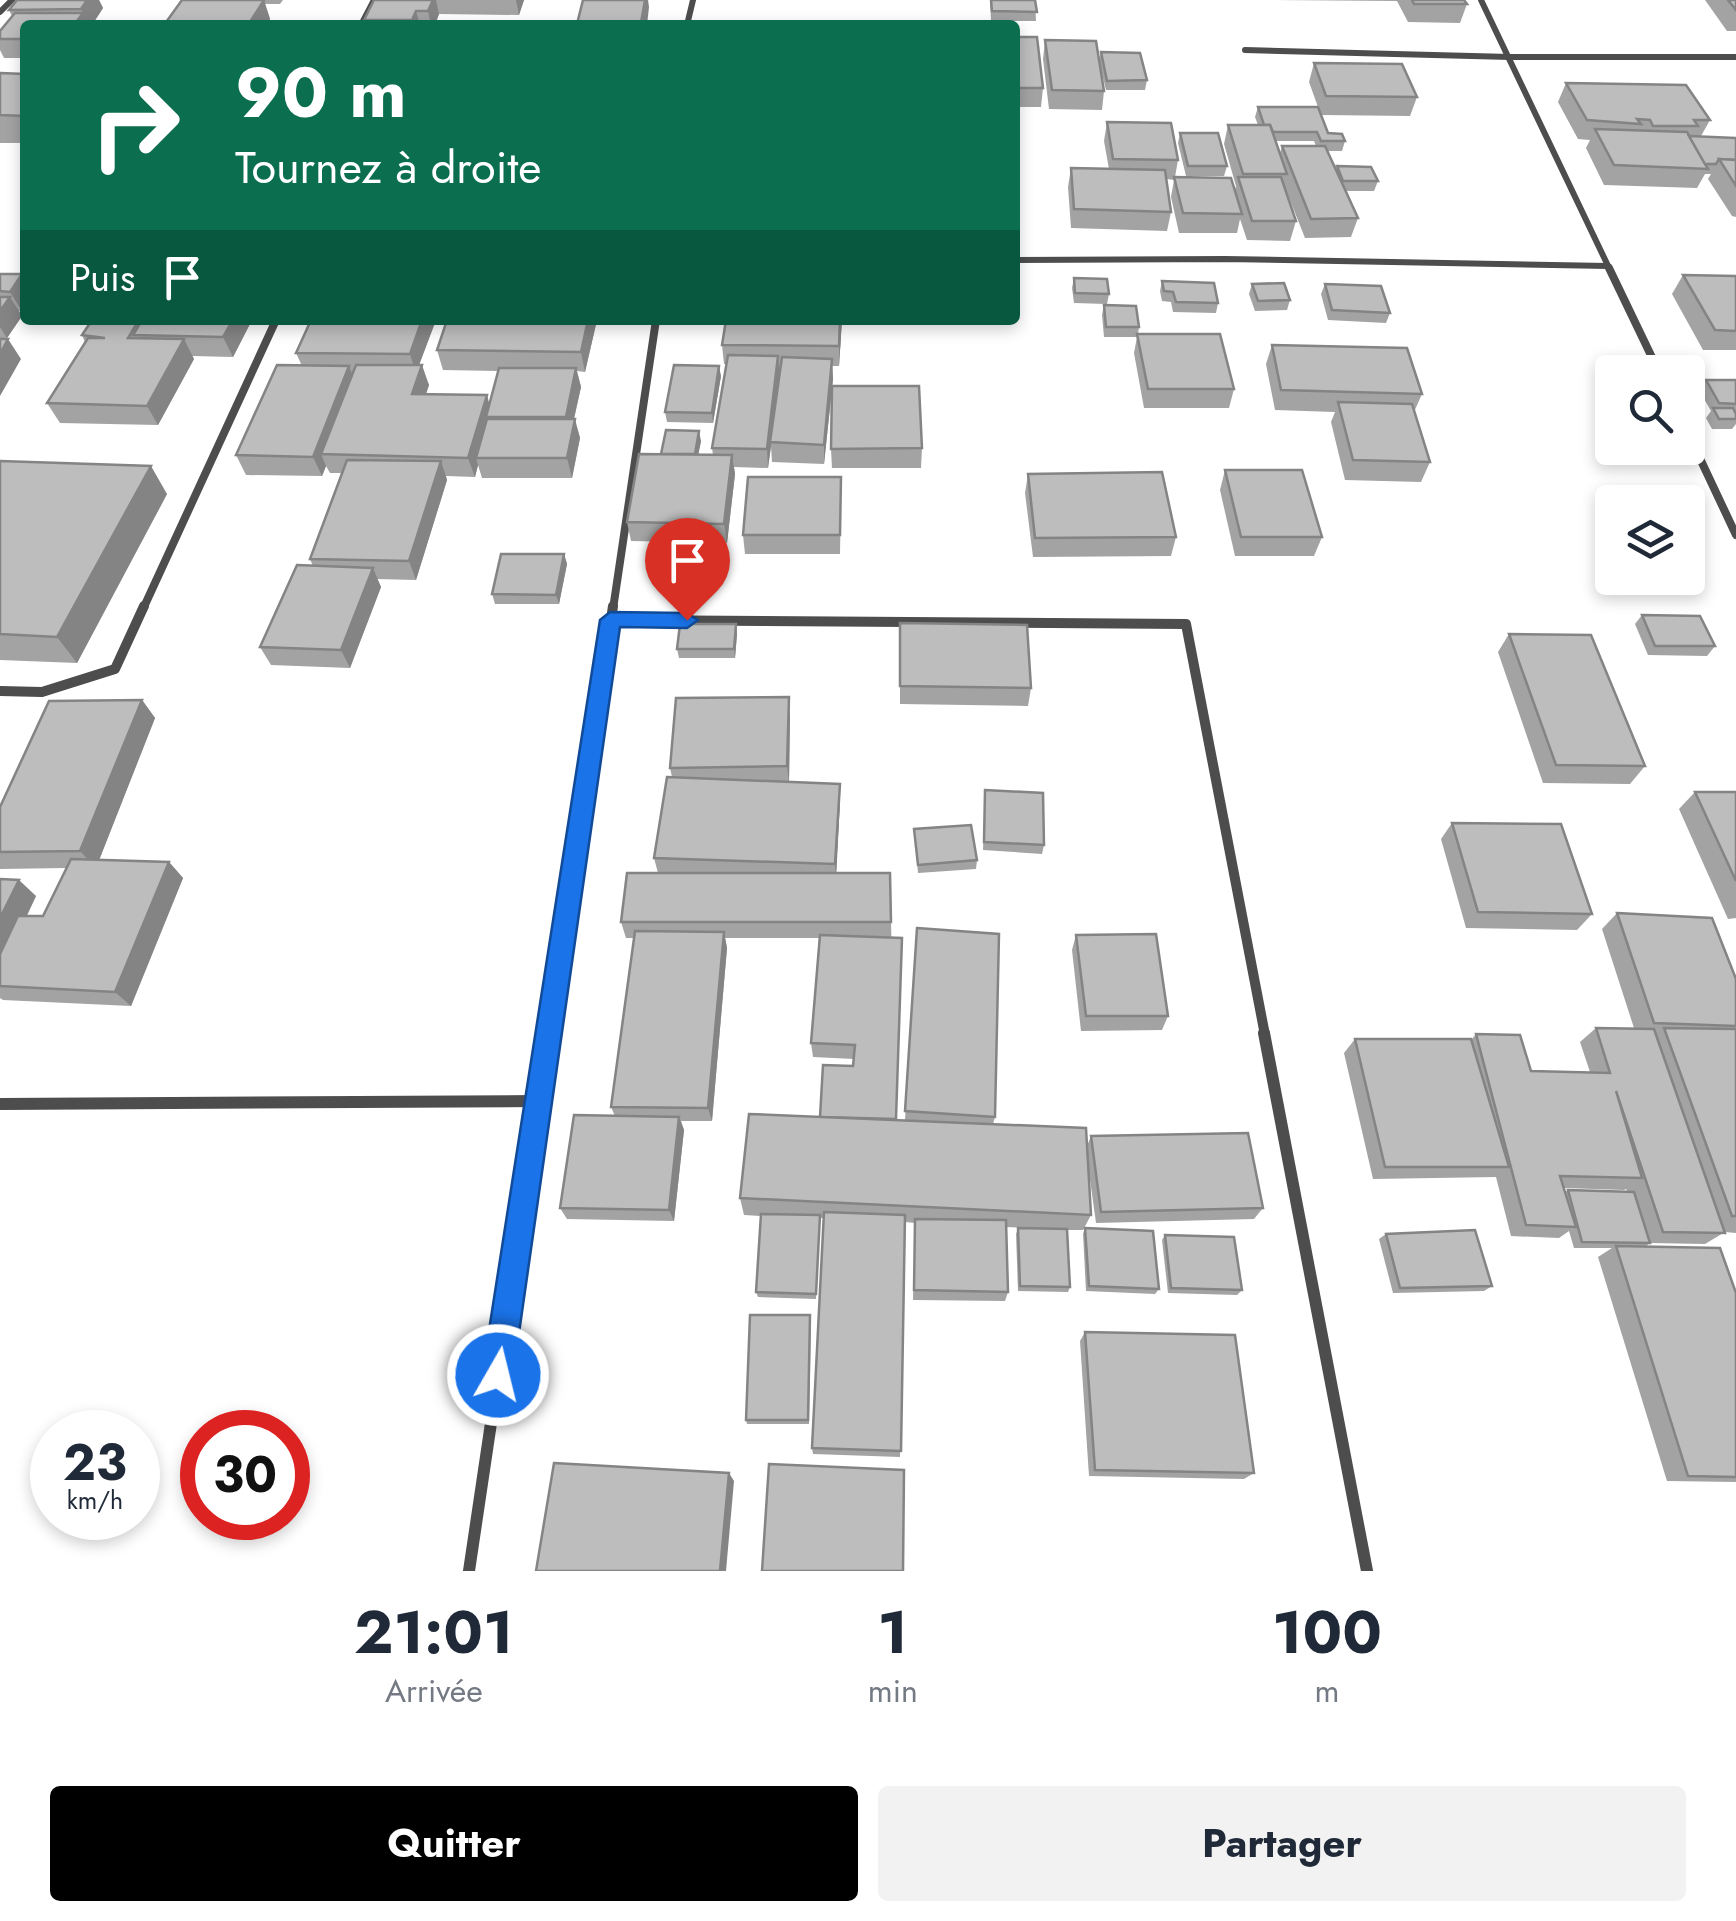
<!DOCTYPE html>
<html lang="fr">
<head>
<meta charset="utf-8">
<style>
	body { margin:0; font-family:Jost,sans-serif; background:#f2f2f3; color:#1f2937; height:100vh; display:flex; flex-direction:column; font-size:38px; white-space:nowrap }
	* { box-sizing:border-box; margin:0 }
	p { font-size:32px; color:#747a83 }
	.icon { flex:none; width:55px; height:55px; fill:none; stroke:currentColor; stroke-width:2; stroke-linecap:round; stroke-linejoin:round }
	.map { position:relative; height:1571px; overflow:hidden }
	.details { display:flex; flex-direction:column; background:#fff; flex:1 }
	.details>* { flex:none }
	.guide { position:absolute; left:20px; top:20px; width:1000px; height:305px; border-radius:10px; box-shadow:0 5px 15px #0003; background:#0b6e4f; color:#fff; overflow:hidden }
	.fabs { position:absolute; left:1595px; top:355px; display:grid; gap:20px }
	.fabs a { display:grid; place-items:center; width:110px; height:110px; border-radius:10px; background:#fff; box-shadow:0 5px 15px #0003; font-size:50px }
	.speed { position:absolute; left:30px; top:1410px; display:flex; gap:20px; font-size:50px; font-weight:700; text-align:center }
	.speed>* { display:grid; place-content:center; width:130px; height:130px; border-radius:50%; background:#fff; box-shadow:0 5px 15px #0003; line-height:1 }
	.speed small { font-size:25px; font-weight:400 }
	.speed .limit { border:15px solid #d22; background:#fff; color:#111 }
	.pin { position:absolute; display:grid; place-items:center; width:85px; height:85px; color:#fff; margin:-102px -42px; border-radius:50% 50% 50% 0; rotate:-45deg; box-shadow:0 0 10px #0007 }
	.pin .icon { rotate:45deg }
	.me { position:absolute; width:110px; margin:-55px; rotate:8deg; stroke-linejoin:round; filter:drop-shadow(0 0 8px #0008) }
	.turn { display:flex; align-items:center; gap:35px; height:210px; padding:0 50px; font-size:45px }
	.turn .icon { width:130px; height:130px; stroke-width:2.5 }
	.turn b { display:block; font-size:70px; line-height:85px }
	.then { display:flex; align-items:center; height:95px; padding:0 50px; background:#0003; gap:20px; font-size:38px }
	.eta { display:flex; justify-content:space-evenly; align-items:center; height:170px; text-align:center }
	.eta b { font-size:60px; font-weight:700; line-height:70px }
	.cta { display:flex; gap:20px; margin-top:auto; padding:20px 50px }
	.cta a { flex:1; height:115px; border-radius:10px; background:#000; color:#fff; font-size:40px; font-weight:700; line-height:115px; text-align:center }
	.cta a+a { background:#f2f2f3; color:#1f2937 }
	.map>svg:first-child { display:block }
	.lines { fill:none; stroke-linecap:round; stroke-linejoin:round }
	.street-far3 { stroke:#4d4d4d; stroke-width:6 }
	.street-far2 { stroke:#4d4d4d; stroke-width:8 }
	.street-far1 { stroke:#4d4d4d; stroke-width:10 }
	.street { stroke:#4d4d4d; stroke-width:12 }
	.wall { fill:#a3a3a3; fill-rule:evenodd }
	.shaded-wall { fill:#848484 }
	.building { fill:#bdbdbd; stroke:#848484; stroke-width:2.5 }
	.route { fill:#1a73e8; stroke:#114b97; stroke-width:2.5 }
</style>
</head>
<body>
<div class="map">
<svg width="1736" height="1571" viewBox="0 0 1736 1571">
	<rect width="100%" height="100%" fill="#fff"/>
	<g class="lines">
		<!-- street-far3 -->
		<g class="street-far3">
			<polyline points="1481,0 1610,270"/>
			<polyline points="0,12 12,0"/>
			<polyline points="361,25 374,0"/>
			<polyline points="687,25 693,0"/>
			<polyline points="1245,50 1510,57 1736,57"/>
			<polyline points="1015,260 1225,259 1608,266"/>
		</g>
		<!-- street-far2 -->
		<g class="street-far2">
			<polyline points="1609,268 1659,372"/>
			<polyline points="1688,433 1736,535"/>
			<polyline points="143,609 276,320"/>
			<polyline points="613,609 656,320"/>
		</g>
		<!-- street-far1 -->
		<g class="street-far1">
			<polyline points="611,620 1186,624 1265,1035"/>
			<polyline points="0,691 42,692 115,669 144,606"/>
			<polyline points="549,1035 613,606"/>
		</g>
		<!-- street -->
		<g class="street">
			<polyline points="1264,1033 1367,1571"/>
			<polyline points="0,1104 538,1101"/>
			<polyline points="469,1571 549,1033"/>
		</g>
	</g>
	<!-- wall -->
	<g class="wall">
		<polygon points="17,0 99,0 103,8 92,25 25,25 25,58 4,58 0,50 0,31 12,16 9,10"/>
		<polygon points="182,0 283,0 280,4 265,4 270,19 268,22 316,23 316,25 164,25"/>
		<polygon points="374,0 524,0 519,15 439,14 435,25 365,25 364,20"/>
		<polygon points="990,0 1035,0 1036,21 991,21"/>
		<polygon points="1274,0 1464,0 1467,4 1460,23 1408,22 1397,1"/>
		<polygon points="1705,0 1736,0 1736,31 1727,31"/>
		<polygon points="1015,37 1043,88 1041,107 1015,107"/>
		<polygon points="1045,40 1099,62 1101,52 1147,80 1145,90 1106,90 1100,65 1104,91 1102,110 1049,109 1043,59"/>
		<path d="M1314,63L1417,97L1410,116L1321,115L1328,133L1345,141L1342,151H1328L1336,170L1337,166L1378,181L1374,191H1346L1358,218L1351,237L1305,238L1284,185L1296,221L1290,241L1247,240L1240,219L1237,233H1179L1171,197L1174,180L1167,179L1171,212L1167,231L1071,228L1068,187L1071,168L1109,169L1104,141L1107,122L1178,160L1175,177L1235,190L1236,186L1224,144L1228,125H1258L1255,117L1258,107H1318L1309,82ZM1276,141H1314L1316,146H1282L1280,153Z"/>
		<polygon points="0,73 25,74 25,143 0,143"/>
		<polygon points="1566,83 1710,120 1701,136 1736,138 1736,217 1732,216 1708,179 1711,174 1705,174 1697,188 1604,185 1586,148 1590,140 1578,139 1558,102"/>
		<polygon points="1180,133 1227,166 1224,176 1186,176 1178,143"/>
		<polygon points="0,274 25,278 25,307 22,311 19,311 22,316 7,338 0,338"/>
		<polygon points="1683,275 1736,276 1736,350 1703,350 1672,294"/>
		<polygon points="1074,278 1109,294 1107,304 1074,303 1072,288"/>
		<polygon points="1162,281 1218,303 1216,313 1173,312 1171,302 1162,301 1160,291"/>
		<polygon points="1252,284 1290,300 1287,310 1255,311 1249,294"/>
		<polygon points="1325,284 1390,313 1386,323 1328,320 1321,294"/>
		<polygon points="1104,305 1139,327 1138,334 1234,389 1229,408 1144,408 1134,353 1137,337 1104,337 1102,315"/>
		<polygon points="92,320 252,320 233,357 192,356 194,359 158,425 60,423 47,403 85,342 82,335"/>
		<polygon points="436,320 419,365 429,385 426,394 489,404 498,371 443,370 437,350 597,320 585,372 577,371 581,387 574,419 580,438 572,478 482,478 478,465 475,477 446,476 447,480 416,580 377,579 381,587 350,668 271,665 260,647 313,566 310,559 342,473 330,473 326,466 322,476 246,475 236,455 302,366 296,353"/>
		<polygon points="726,320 842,320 839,366 832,366 833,379 824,464 772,462 771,447 768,468 734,467 735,474 727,543 631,541 627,522 661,454 701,441 698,454 713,455 712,448 726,364 724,364 722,345"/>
		<polygon points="1272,345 1422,394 1414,412 1430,462 1421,482 1345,480 1331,422 1335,412 1275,410 1266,364"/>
		<polygon points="721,376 713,423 667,422 665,412"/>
		<polygon points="1706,380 1736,380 1736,424 1732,429 1712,429 1706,418 1711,411 1699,390"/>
		<polygon points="922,448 921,468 832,468 831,449"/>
		<polygon points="0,461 167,494 77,663 0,660"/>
		<polygon points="1225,470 1322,537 1314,556 1235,556 1220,490"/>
		<polygon points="1028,474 1176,537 1171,556 1033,557 1025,493"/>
		<polygon points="841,497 840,554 745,554 743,535"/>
		<polygon points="564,554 567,564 559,604 495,604 492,594"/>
		<polygon points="1642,615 1715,646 1707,656 1648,655 1635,624"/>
		<polygon points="900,623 1031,688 1028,706 900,704"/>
		<polygon points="736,624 737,634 735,658 679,658 677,649"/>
		<polygon points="1509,634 1645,766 1630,784 1543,783 1498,652"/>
		<polygon points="142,700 155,718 99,860 169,862 183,878 131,1006 3,1000 0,998 0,879 36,896 27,916 43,916 66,868 0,869 0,807"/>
		<polygon points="790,715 789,782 840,784 840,801 836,873 891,922 896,1120 905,1120 917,928 995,1117 993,1124 1087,1146 1091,1136 1263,1208 1254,1219 1096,1223 1088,1165 1091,1215 1083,1230 1067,1230 1070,1287 1068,1292 1018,1291 1016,1234 1018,1228 1058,1229 1006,1227 1008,1292 1005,1301 913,1300 915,1223 905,1222 900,1457 813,1454 812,1448 824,1218 820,1218 816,1299 758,1297 756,1292 761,1216 744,1215 740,1198 820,1117 853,1066 854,1059 813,1057 811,1043 819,938 725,938 727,948 712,1121 681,1121 684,1130 674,1221 567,1219 560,1208 615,1116 611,1107 634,938 626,938 621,922 658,873 654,858 672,777 670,768"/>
		<polygon points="985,790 1044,845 1042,854 983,850"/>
		<polygon points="1695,792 1736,792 1736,918 1728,919 1679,809"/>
		<polygon points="1452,823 1592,914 1577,930 1466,928 1441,839"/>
		<polygon points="914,829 977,860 976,869 918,873"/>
		<path d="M1617,913L1736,979V1233L1725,1232L1705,1244L1650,1243L1645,1247L1736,1293V1482L1667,1481L1598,1257L1612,1248H1574L1569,1231L1559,1238L1511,1236L1496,1177L1373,1179L1344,1053L1355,1039L1471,1040L1476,1034L1531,1071L1590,1072L1580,1042L1596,1028H1634L1602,929ZM1564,1188L1624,1190L1626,1189L1628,1192L1568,1190L1565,1192Z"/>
		<polygon points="1076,935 1168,1016 1162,1030 1081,1031 1072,950"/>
		<polygon points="1085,1228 1159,1289 1155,1294 1086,1291 1083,1234"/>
		<polygon points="1386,1234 1492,1286 1484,1291 1393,1293 1379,1239"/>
		<polygon points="1165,1235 1242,1290 1237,1295 1168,1293 1162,1240"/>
		<polygon points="811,1320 809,1424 747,1424 746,1420"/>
		<polygon points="1085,1332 1254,1473 1244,1479 1089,1476 1080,1341"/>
	</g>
	<!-- shaded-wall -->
	<g class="shaded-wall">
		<polygon points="87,0 99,0 103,8 92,25 89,25 81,9"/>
		<polygon points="264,0 270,19 266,25 250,22"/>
		<polygon points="433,0 436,0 439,14 435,25 431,25 428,11"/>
		<polygon points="516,0 524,0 519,15"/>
		<polygon points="645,0 648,0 649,7 647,25 642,25"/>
		<polygon points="416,11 420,25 413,25 412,20"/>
		<polygon points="83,13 89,25 74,25"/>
		<polygon points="22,274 25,278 25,307 22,311 10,292"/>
		<polygon points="10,297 22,316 7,338 0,327 0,305"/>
		<polygon points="233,320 252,320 233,357 223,337"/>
		<polygon points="422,320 436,320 416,373 410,354"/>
		<polygon points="588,320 597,320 585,372 581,352"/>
		<polygon points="840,320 842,320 839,366 839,346"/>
		<polygon points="8,339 21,359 0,396 0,354"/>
		<polygon points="184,339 194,359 158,425 147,406"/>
		<polygon points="778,356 780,376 768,468 767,449"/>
		<polygon points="832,359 833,379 824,464 824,445"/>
		<polygon points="422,365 429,385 419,414 412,394"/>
		<polygon points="349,366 357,386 321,454 326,466 322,476 313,457"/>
		<polygon points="719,366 721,376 713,423 712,413"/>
		<polygon points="576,368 581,387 570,436 566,417"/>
		<polygon points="487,395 492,414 486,417 489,427 476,458 478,465 475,477 468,458"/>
		<polygon points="575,419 580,438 572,478 567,458"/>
		<polygon points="699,431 701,441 696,467 695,457"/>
		<polygon points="732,455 735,474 727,543 724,524"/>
		<polygon points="441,461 447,480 416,580 409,561"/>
		<polygon points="151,466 167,494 77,663 57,637"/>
		<polygon points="564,554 567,564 559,604 556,595"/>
		<polygon points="373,568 381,587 350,668 341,650"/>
		<polygon points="736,624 737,634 735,658 734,649"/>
		<polygon points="789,697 790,715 789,783 787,766"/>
		<polygon points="142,700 155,718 96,868 80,851"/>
		<polygon points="840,784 840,801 836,880 835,864"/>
		<polygon points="169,862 183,878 131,1006 115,992"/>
		<polygon points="19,880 36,896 0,969 0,918"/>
		<polygon points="724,932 727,948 712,1121 708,1108"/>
		<polygon points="679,1117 684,1130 674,1221 669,1210"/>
		<polygon points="729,1473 734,1481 726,1571 720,1571"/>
	</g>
	<!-- building -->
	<g class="building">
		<polygon points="17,0 87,0 81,9 9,10"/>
		<polygon points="182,0 264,0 250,22 316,23 314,25 164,25"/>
		<polygon points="374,0 433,0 428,11 416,11 412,20 364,20"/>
		<polygon points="583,0 645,0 641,23 577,24"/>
		<polygon points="991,0 1035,0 1037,12 992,11"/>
		<polygon points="1412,0 1464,0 1467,4 1414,4"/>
		<polygon points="1728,0 1736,0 1736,10"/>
		<polygon points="15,13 83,13 74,25 25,25 25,39 0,39 0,31"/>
		<polygon points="488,22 513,22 512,25 487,25"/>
		<polygon points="1015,37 1037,37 1043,88 1015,88"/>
		<polygon points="1045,40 1096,41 1104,91 1052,90"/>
		<polygon points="1101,52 1140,53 1147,80 1107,81"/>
		<polygon points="1314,63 1402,64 1417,97 1326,96"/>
		<polygon points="0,73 25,74 25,116 0,115"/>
		<polygon points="1566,83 1686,85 1710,120 1694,120 1698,126 1653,126 1650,120 1637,119 1641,124 1587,120"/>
		<polygon points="1258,107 1318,107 1328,133 1342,134 1345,141 1321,141 1317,132 1273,132 1270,125 1264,125"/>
		<polygon points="1107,122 1171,123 1178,160 1113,159"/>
		<polygon points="1228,125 1270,125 1287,174 1243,174"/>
		<polygon points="1595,129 1687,132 1708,169 1614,165"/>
		<polygon points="1180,133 1218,133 1227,166 1188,166"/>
		<polygon points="1689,136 1736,138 1736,160 1719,159 1716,164 1705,164"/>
		<polygon points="1282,146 1325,146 1358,218 1311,219"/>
		<polygon points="1719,159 1736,160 1736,186"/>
		<polygon points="1337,166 1371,167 1378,181 1343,181"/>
		<polygon points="1071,168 1165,170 1171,212 1074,209"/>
		<polygon points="1174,177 1231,178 1242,214 1183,213"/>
		<polygon points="1238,177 1281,177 1296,221 1252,221"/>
		<polygon points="0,274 22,274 10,292 0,291"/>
		<polygon points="1683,275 1736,276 1736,331 1715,330"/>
		<polygon points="1074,278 1107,279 1109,294 1075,293"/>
		<polygon points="1162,281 1214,283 1218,303 1176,302 1173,292 1164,291"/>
		<polygon points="1284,283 1290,300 1258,301 1252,284"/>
		<polygon points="1325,284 1381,286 1390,313 1332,310"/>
		<polygon points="0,297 10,297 0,311"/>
		<polygon points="1104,305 1136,306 1139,327 1106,327"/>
		<polygon points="92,320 139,320 128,338 184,339 147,406 47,403 88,338 105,338 82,335"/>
		<polygon points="142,320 233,320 223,337 133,335"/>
		<polygon points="311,320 422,320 410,354 296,353"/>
		<polygon points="447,320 588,320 581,352 437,350"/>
		<polygon points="726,320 840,320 839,346 722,345"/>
		<polygon points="1137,334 1220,334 1234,389 1148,389"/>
		<polygon points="0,339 8,339 0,354"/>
		<polygon points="1272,345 1407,348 1422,394 1281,390"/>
		<polygon points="728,355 778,356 767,449 712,448"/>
		<polygon points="782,357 832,359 824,445 770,442"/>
		<polygon points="277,365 349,366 313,457 236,455"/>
		<polygon points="356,365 422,365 412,394 487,395 468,458 321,454"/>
		<polygon points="674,365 719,366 712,413 665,412"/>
		<polygon points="499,368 576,368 566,417 486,417"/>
		<polygon points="1706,380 1736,380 1736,404 1719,403"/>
		<polygon points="832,386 919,386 922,448 831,449"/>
		<polygon points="1338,402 1412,404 1430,462 1353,460"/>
		<polygon points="1713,408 1733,408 1736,414 1736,419 1719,419"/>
		<polygon points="487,419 575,419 567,458 476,458"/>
		<polygon points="666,430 699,431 695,454 661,454"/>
		<polygon points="639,454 732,455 724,524 627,522"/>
		<polygon points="347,460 441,461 409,561 310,559"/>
		<polygon points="0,461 151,466 57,637 0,634"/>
		<polygon points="1225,470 1302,470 1322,537 1241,537"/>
		<polygon points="1162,472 1176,537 1035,538 1028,474"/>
		<polygon points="748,477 841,477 840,535 743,535"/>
		<polygon points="501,554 564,554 556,595 492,594"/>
		<polygon points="297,565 373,568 341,650 260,647"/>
		<polygon points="1642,615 1700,616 1715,646 1655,646"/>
		<polygon points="900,623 1027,625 1031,688 900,686"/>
		<polygon points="680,624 736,624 734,649 677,649"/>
		<polygon points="1509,634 1591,635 1645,766 1556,765"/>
		<polygon points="789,697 787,766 670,768 676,698"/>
		<polygon points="142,700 80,851 0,852 0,807 49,701"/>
		<polygon points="667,777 840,784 835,864 654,858"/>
		<polygon points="985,790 1043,793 1044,845 984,842"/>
		<polygon points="1695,792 1736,792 1736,881"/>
		<polygon points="1452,823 1561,824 1592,914 1478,912"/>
		<polygon points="971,825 977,860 918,865 914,829"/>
		<polygon points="71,859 169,862 115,992 0,986 0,954 18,916 43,916"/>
		<polygon points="627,873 890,873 891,922 621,922"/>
		<polygon points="0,879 19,880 0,918"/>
		<polygon points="1617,913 1712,918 1736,979 1736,1026 1654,1023"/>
		<polygon points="917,928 999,934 995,1117 905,1111"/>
		<polygon points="635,931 724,932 708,1108 611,1107"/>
		<polygon points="1156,934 1168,1016 1086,1016 1076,935"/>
		<polygon points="820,935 902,938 896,1119 820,1117 823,1065 853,1066 855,1045 811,1043"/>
		<polygon points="1596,1028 1654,1029 1725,1233 1663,1232 1616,1091 1642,1178 1560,1176 1576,1227 1526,1225 1476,1034 1520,1035 1531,1071 1610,1073"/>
		<polygon points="1664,1028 1736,1029 1736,1216 1732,1216"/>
		<polygon points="1355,1039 1471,1039 1509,1167 1385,1167"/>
		<polygon points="749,1114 1086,1128 1091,1215 740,1198"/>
		<polygon points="574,1115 679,1117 669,1210 560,1208"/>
		<polygon points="1248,1133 1263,1208 1101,1212 1091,1136"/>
		<polygon points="1568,1190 1634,1192 1650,1243 1582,1242"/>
		<polygon points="824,1212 905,1215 901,1451 812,1448"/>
		<polygon points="761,1214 820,1215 816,1294 756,1292"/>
		<polygon points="915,1219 1006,1220 1008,1292 914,1290"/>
		<polygon points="1018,1228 1067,1229 1070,1287 1020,1286"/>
		<polygon points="1085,1228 1153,1231 1159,1289 1089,1286"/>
		<polygon points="1475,1230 1492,1286 1400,1288 1386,1234"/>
		<polygon points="1165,1235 1234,1237 1242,1290 1171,1288"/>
		<polygon points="1616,1246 1720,1248 1736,1293 1736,1477 1688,1476"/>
		<polygon points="750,1315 810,1315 808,1420 746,1420"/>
		<polygon points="1085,1332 1235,1335 1254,1473 1095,1470"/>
		<polygon points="554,1463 729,1473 720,1571 536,1571"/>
		<polygon points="769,1464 904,1470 903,1571 762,1571"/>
	</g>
	<!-- route -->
	<polygon class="route" points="610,612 687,613 698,620 687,628 620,627 513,1375 508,1386 498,1390 487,1386 482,1375 600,620"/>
</svg>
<div class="fabs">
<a><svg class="icon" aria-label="search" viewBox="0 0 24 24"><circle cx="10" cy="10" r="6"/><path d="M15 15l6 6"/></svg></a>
<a><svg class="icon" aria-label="layers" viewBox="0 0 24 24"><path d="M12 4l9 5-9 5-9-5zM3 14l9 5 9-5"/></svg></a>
</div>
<div class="speed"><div>23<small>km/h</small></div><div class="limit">30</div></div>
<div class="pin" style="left:687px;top:620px;background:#d93025"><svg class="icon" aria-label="arrive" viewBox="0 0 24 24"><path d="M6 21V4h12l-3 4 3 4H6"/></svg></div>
<svg class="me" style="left:498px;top:1375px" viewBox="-20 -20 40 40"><circle r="17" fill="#1a73e8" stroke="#fff" stroke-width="3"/><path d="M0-11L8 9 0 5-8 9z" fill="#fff"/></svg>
<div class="guide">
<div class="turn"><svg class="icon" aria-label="right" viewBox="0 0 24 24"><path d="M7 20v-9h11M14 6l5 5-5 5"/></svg><div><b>90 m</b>Tournez à droite</div></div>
<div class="then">Puis<svg class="icon" aria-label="arrive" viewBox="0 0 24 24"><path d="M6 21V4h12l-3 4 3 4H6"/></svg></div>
</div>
</div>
<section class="details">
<div class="eta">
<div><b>21:01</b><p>Arrivée</p></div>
<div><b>1</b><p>min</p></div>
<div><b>100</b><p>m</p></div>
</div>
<div class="cta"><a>Quitter</a><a>Partager</a></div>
</section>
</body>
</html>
